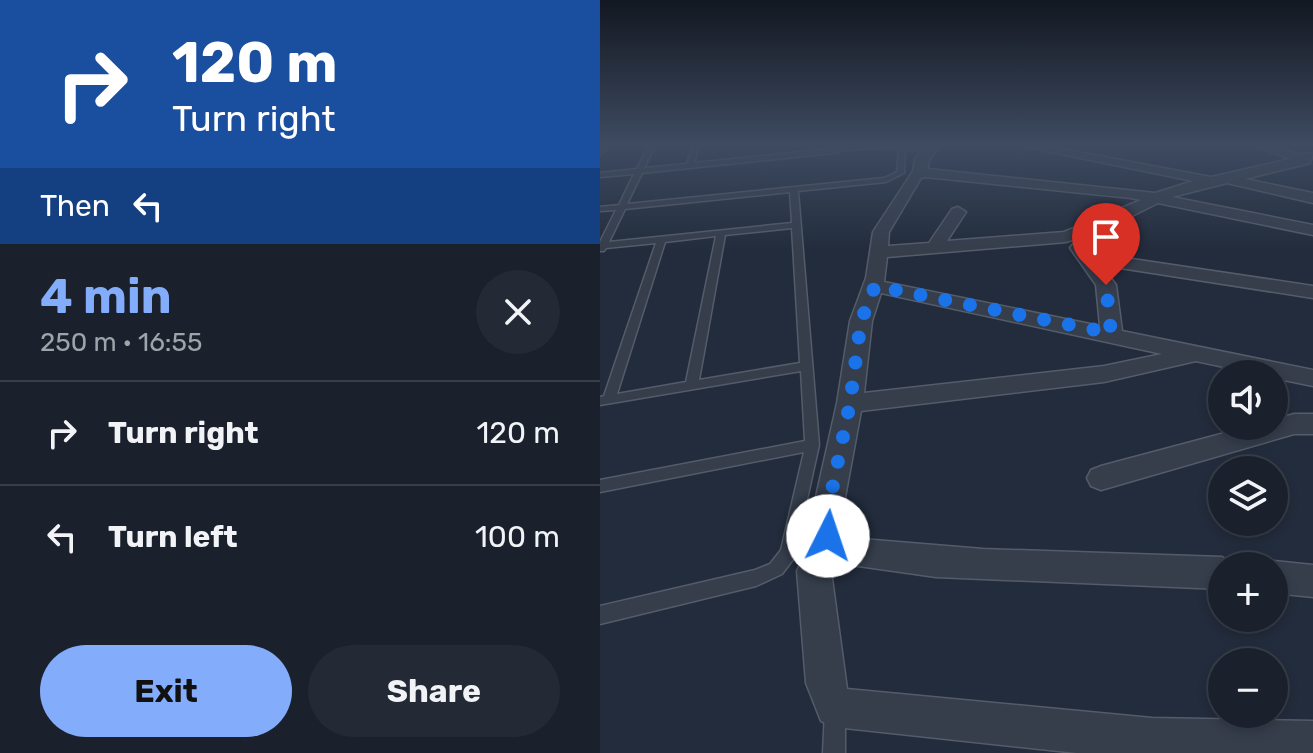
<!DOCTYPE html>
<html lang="en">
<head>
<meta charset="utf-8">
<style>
	body { margin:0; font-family:Rubik,sans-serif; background:#232935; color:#f1f3f6; height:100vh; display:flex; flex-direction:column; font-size:30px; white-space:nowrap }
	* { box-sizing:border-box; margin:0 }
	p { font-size:26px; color:#9fa3aa }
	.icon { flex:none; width:44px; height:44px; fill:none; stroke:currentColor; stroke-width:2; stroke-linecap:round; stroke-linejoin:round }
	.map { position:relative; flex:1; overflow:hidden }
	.details { display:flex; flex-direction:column; background:#1a212d; width:600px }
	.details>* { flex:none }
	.hud { background:#1a4fa0; color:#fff; overflow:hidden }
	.controls { position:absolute; left:608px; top:360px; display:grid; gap:16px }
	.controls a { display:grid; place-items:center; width:80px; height:80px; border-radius:50%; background:#1a212d; box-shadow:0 4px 12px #0003,0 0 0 2px #383e49; font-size:40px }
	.pin { position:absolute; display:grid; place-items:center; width:68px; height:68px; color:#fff; margin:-82px -34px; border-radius:50% 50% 50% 0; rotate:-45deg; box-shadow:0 0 8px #0007 }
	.pin .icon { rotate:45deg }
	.me { position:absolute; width:88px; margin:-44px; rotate:4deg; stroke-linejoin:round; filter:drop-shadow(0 0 6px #0008) }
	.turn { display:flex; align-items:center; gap:28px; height:168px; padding:0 40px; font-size:36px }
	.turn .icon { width:104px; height:104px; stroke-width:2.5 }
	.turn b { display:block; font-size:56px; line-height:68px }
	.then { display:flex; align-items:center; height:76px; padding:0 40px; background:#0003; gap:16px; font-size:30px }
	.round { display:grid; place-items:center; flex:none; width:84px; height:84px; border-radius:42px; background:#232935 }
	.summary { display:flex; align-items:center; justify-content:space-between; height:136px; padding:0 40px }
	h1 { font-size:48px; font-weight:700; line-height:60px; color:#83acfb }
	.cta { display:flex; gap:16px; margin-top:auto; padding:16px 40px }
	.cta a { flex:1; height:92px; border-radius:48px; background:#83acfb; color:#111; font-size:32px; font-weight:700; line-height:92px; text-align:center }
	.cta a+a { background:#232935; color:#f1f3f6 }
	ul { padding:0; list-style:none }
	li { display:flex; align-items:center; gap:24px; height:104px; padding:0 40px; border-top:2px solid #383e49 }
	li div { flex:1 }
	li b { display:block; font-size:30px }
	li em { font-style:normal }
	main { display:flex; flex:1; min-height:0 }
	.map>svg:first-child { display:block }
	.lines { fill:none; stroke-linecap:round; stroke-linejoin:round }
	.lane-casing { stroke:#545c6a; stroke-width:3 }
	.street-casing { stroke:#545c6a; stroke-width:3 }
	.lane { fill:#363e4c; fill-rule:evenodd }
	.street { fill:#363e4c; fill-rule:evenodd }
	.route { stroke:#1a73e8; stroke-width:14; stroke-dasharray:0 25.2 }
</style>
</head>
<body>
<main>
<section class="details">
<div class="hud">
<div class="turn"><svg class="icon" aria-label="right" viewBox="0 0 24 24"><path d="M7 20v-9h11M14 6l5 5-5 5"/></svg><div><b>120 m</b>Turn right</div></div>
<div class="then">Then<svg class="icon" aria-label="left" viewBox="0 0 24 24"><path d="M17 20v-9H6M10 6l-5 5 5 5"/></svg></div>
</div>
<div class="summary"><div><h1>4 min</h1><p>250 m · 16:55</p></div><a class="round"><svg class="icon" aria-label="close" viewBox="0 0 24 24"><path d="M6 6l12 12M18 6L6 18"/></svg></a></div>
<ul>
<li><svg class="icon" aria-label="right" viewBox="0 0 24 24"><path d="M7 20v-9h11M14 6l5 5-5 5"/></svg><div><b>Turn right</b></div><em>120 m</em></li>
<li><svg class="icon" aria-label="left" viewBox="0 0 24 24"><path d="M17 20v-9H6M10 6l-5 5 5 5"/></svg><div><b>Turn left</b></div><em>100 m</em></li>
</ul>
<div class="cta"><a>Exit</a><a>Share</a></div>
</section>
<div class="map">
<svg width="713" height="753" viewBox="0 0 713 753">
	<rect width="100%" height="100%" fill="#222c3c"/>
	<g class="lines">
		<defs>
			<g id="lane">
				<polygon points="3,145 9,145 0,155 0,149"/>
				<path d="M49,145H55L44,168L87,164L93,145H99L94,163L232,149L245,145H253L251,147L305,145L304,173L286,182L198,191L219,445L194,558L182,574L156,586L0,624V606L155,570L170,564L181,550L204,452L0,492V480L205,441L201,371L0,405V397L4,396L56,243L6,248L4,251H0V242L16,210L0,211V207L19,205L34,174L0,177V173L37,169ZM299,147L297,172L284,178L27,204L42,173L233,153L243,150ZM190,192L192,223L9,242L25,209ZM192,228L200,363L99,380L125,235ZM116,236L86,382L17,394L65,242Z"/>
				<polygon points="235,700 242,703 245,710 245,753 223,753 225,710 228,703"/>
			</g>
			<g id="street">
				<path d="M295,145H340L329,160L328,169L555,193L593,181L417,145H441L611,177L690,159L654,145C673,145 695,158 713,153L710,163L645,179L713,193V203L627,183L572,197L713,225V235L558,203L506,229L466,242L287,257L284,282L500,326L496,285L470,248L473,244H485L492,253L713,286V298L501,265L516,285L522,331L713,370V386L674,378V374H657L596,361L504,382L261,411L241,519L243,531L250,538L383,549L622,557L636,566H622V589L336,577L230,562L212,536L211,519L237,403L250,321L266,278L273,232L313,171L315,159L322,151L295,150ZM326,177L531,198L541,200L464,232L347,241L366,212L358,207L352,209L329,243L288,246L289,232L321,178ZM281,293L562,354L504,366L264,393L272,321Z"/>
				<polygon points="694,414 713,414 713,434 694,434 501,490 491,486 487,478 491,470 501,466 651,426 674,426 674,420"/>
				<polygon points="214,555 226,560 231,571 247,689 552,718 713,721 713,753 477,753 235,727 221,721 206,683 197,571 202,560"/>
				<polygon points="674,561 713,565 713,597 674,593 674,566 662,566"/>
			</g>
		</defs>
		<!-- lane casing -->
		<use href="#lane" class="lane-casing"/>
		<!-- street casing -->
		<use href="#street" class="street-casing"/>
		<!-- lane -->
		<use href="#lane" class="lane"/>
		<!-- street -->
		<use href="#street" class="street"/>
	</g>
	<!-- sky -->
	<linearGradient id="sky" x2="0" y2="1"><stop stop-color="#131821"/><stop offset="0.58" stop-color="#3e4b61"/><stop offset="1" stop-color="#3e4b61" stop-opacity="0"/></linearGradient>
	<rect width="713" height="250" fill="url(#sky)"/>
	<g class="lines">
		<!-- route -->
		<polyline class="route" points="228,536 226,519 250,403 261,321 275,286 511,333 506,285"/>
	</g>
</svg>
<div class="controls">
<a><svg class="icon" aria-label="sound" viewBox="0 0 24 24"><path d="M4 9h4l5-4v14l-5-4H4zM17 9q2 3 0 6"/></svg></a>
<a><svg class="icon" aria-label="layers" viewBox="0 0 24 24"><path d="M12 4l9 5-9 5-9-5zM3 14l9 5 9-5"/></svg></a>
<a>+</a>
<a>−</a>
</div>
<div class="pin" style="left:506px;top:285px;background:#d93025"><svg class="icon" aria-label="arrive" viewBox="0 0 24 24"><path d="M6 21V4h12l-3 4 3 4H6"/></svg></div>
<svg class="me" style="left:228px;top:536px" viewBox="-20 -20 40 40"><circle r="19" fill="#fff"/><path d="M0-13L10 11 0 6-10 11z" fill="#1a73e8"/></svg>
</div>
</main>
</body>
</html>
